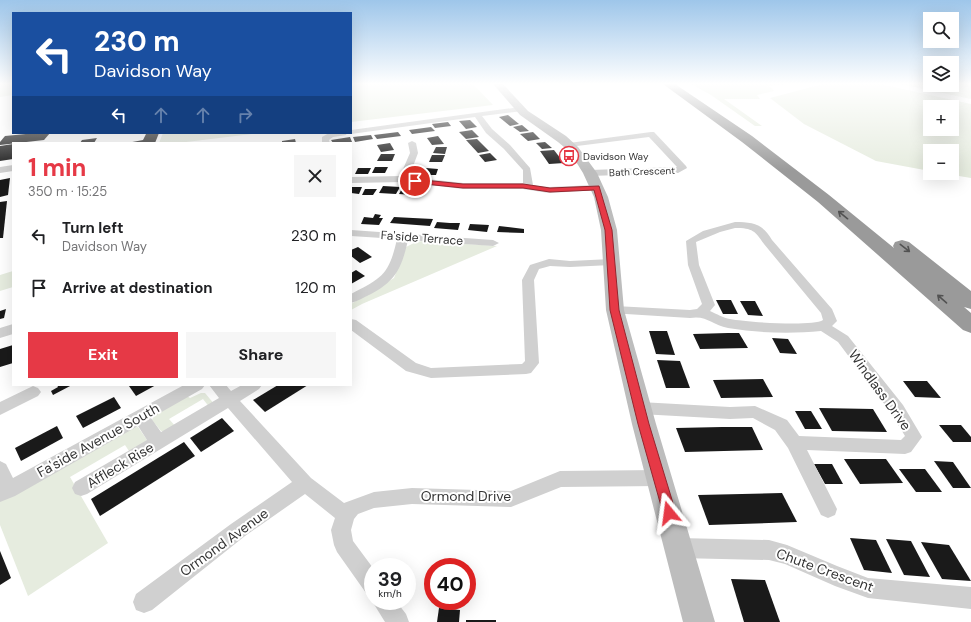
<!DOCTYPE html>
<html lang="en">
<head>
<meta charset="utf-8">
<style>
	body { margin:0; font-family:"DM Sans",sans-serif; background:#f6f6f6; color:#202124; height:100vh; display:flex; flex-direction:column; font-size:15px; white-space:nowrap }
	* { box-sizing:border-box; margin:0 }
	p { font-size:13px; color:#757577 }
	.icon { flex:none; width:22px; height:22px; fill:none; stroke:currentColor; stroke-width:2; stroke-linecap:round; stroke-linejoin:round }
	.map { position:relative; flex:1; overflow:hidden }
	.sheet { position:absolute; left:12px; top:142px; width:340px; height:244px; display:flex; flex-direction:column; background:#fff; border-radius:0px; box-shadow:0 4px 16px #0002 }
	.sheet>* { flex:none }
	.banner { position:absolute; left:12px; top:12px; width:340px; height:122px; border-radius:0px; box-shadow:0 4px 16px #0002; background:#1a4fa0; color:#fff; overflow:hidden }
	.buttons { position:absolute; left:923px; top:12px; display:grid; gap:8px }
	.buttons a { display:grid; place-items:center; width:36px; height:36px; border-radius:0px; background:#fff; box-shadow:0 4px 16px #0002; font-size:20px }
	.speed { position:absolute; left:364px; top:558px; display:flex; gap:8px; font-size:20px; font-weight:700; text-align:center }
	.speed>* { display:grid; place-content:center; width:52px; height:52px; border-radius:50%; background:#fff; box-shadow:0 4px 16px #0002; line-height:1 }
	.speed small { font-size:10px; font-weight:400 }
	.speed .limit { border:6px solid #d22; background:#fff; color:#111 }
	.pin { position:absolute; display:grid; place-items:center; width:34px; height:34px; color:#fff; margin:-17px; border:2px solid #fff; border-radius:50%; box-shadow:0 1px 4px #0007 }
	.me { position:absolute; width:44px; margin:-22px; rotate:344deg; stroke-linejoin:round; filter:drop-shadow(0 0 3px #0008) }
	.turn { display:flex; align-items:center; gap:14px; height:84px; padding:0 16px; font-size:18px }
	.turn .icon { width:52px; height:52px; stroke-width:2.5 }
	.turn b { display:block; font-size:28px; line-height:34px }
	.lanes { display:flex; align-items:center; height:38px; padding:0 16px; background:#0003; justify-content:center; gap:20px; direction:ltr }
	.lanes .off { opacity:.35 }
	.round { display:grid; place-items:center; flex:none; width:42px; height:42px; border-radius:0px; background:#f6f6f6 }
	.overview { display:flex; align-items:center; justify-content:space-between; height:68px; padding:0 16px }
	h1 { font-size:24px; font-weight:700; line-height:30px; color:#e63946 }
	.button { display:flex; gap:8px; margin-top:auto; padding:8px 16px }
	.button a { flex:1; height:46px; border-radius:0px; background:#e63946; color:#fff; font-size:16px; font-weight:700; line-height:46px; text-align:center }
	.button a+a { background:#f6f6f6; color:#202124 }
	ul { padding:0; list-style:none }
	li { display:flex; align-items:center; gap:12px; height:52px; padding:0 16px }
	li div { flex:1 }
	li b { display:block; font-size:15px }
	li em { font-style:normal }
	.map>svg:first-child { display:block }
	.green { fill:#e6ecdf; fill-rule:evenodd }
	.building { fill:#1a1a1a }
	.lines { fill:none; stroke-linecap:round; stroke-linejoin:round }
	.street { fill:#d0d0d0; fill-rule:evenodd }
	.secondary { fill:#bdbdbd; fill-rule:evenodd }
	.highway { fill:#9a9a9a; fill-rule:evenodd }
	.oneway { stroke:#525252 }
	.route { fill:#e63946; stroke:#96252e }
	.labels { text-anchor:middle; stroke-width:4; stroke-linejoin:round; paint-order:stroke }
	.far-poi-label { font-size:10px; fill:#333; stroke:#fff; text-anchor:start }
	.far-street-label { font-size:10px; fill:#333; stroke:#fff }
	.street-label { font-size:12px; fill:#333; stroke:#fff }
	.near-street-label { font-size:14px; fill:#333; stroke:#fff }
</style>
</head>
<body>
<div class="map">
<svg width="971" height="622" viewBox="0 0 971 622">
	<rect width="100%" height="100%" fill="#fff"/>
	<!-- green -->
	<g class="green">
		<polygon points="0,84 13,84 13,95 0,97"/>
		<polygon points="351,84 473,84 493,105 351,122"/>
		<polygon points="691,84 785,84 765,87 771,87 774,91 757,95 760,99 724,99 762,126 755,126 711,95"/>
		<path d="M823,84H880L971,104V178L941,173H952V151H930V171L876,161L804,124L770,98ZM930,107H952V129H930Z"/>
		<polygon points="900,84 971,84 971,99"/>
		<polygon points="163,133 261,133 178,143 159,143"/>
		<polygon points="423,241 497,246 362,304 351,310 351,304 394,278 406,247 416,242"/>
		<polygon points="13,271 13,287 0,291 0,275"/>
		<polygon points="201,393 205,393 215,405 210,408 203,399 169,419 176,427 168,432 161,431 152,420 154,415 187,396 190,398"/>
		<polygon points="138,427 147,440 143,446 131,454 125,445 70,477 108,543 28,596 0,525 0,501 130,428"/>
	</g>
	<!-- building -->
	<g class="building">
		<polygon points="508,115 519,124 510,126 499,117"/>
		<polygon points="470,120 477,127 466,129 459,121"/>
		<polygon points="448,122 451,126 435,128 432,124"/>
		<polygon points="522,125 529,131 520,132 513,127"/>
		<polygon points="431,127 435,131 412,134 409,130"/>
		<polygon points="472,130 479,137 466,139 459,132"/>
		<polygon points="398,132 401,136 377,139 374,135"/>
		<polygon points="533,132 540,139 528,141 520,134"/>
		<polygon points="36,133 50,133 44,140 0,145 0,142 5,136"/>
		<polygon points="159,133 155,143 127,143 143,140 146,134"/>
		<polygon points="371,135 373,139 355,142 353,137"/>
		<polygon points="438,136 444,144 432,145 427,138"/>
		<polygon points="350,137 352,142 333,143 331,140"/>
		<polygon points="97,138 94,143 80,143 82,140"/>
		<polygon points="295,139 296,143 282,143 282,141"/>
		<polygon points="477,139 489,151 478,153 466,140"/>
		<polygon points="545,142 552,148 542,149 536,143"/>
		<polygon points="390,143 394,150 381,152 377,145"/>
		<polygon points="13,144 13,159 0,161 0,146"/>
		<polygon points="436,147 447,147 445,154 433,153"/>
		<polygon points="554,150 564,163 549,164 540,151"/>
		<polygon points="490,153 497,160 485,162 479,155"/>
		<polygon points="381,154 395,154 392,161 377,161"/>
		<polygon points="432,155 445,155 442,162 429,162"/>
		<polygon points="375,167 388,167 385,173 372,173"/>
		<polygon points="358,168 371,168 368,174 355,174"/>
		<polygon points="426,168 438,169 436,175 423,175"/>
		<polygon points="10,178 8,195 0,197 0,180"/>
		<polygon points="383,186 400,187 396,194 379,193"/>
		<polygon points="351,187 362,187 359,194 351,193"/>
		<polygon points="403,187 417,188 413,195 399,194"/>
		<polygon points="365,189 377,189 373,195 362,195"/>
		<polygon points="7,201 3,238 0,238 0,202"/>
		<polygon points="375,214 381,215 379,218 383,218 379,225 361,224 364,217 373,218"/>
		<polygon points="394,217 413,218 433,219 430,226 390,223"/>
		<polygon points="437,222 450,223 460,223 458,230 434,228"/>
		<polygon points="470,224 489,225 487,232 468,230"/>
		<polygon points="499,226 524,229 524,233 497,232"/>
		<polygon points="358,247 372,257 360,263 351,256 351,250"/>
		<polygon points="356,270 365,276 351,284 351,273"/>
		<polygon points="716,300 731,300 738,314 723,314"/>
		<polygon points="740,301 755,301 763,316 748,315"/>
		<polygon points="6,309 4,318 0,319 0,311"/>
		<polygon points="649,331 667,331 675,355 656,354"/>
		<polygon points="728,333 739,333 748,348 700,349 693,334"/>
		<polygon points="772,338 788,339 797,354 780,353"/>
		<polygon points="13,345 13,363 0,367 0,349"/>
		<polygon points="657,360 680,361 690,388 666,388"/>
		<polygon points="763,379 773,397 721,398 713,380"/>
		<polygon points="903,381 927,381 941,398 915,397"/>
		<polygon points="57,385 72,385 53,395 51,391 58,387"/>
		<polygon points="130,385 156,385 136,396 129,386"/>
		<polygon points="278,385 308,385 265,412 253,400"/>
		<polygon points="114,397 121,408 83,428 76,416"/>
		<polygon points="819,408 873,409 887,432 832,431"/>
		<polygon points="795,411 811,411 822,429 805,429"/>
		<polygon points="222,418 234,431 201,452 190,438"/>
		<polygon points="939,425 961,425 971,437 971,442 953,442"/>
		<polygon points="57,426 63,438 21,461 15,448"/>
		<polygon points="722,427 752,427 763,450 685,452 676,428"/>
		<polygon points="184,442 195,456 100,516 91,499"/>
		<polygon points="844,459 886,459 903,483 860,484"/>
		<polygon points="934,461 953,462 971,488 953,488"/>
		<polygon points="814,464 832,464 843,484 825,484"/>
		<polygon points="899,469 925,469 942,492 916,492"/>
		<polygon points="782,493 797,522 709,525 698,495"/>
		<polygon points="850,538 876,540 892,573 864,570"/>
		<polygon points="886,539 911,541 930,577 904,575"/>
		<polygon points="921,542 949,545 971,581 942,579"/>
		<polygon points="0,551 11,578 0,585"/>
		<polygon points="731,579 765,580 780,622 744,622"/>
		<polygon points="439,608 460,610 459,622 437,622"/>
		<rect x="466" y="620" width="30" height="2"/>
	</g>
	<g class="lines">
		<!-- street -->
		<g class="street">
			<polygon points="520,107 523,107 523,111 482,116 492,129 510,145 530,168 533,185 549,187 597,185 602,188 600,190 549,193 523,189 463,189 404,182 351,183 351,177 400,176 410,153 408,143 412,141 416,143 418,153 409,177 463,183 523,183 523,170 504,149 486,133 475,117 351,134 348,133 351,133 351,130"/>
			<polygon points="651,132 654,132 686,166 687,168 678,173 590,176 585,173 590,170 677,167 649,137 569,147 565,145 569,143"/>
			<polygon points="329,133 347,133 346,135 333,137 329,140 330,143 322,143 322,137"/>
			<polygon points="13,165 13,171 0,173 0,167"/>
			<path d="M735,222C753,222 763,224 772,240L832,309L837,321L832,326L848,336L903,405L922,437L911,452L905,454L807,450L837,509L835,515L828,518L821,515L788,448L775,430L753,418L730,419L640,414L634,412L632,408L634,404L640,402L730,407L755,406L787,420L799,436L901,440L905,436L891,413L838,342L821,331C791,334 758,333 728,328C712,325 707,315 690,318L610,313L609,310L610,307L615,306L690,310L697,309L702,304L688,265L686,241L703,231ZM735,228C753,228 755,231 764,244L821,313L823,320C812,327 745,322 730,319C723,318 717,314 710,311L715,305L699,265L696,242L720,232Z"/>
			<path d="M351,230L493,240L499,243L493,246L408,240C402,267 396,281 371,294C364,297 358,301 351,303V294C382,278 389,275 397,239L351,236Z"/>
			<polygon points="549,259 570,261 611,259 615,260 617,262 615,264 611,265 570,267 550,266 539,269 534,280 539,363 531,373 526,374 431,378 406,371 351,330 351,319 356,320 416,363 431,368 522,364 525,361 522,280 530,265"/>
			<polygon points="13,324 13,334 0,338 0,328"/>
			<polygon points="184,385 205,385 202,389 151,418 161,432 219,398 209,385 226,385 231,391 242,385 262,385 259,389 240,401 311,478 344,503 374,492 412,488 511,491 560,471 659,470 665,472 668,478 665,484 659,486 561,487 511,507 412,504 374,508 358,514 354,519 351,530 353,541 373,568 373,596 366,593 337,552 334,545 331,530 335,518 305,494 245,536 152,610 144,613 136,610 133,602 136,594 231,524 292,482 228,408 87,494 81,496 75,494 72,488 75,482 147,440 138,426 15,496 0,502 0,461 6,464 13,478"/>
			<polygon points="33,386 38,388 41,392 38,396 0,415 0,402"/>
			<polygon points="679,538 769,540 787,545 837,566 868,578 971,587 971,609 868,598 835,586 785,564 769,560 679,558 672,555 669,548 672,541"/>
			<polygon points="373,599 373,601 396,601 406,614 409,622 385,622 372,601"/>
		</g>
		<!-- secondary -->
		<polygon class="secondary" points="493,84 503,84 528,111 566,136 578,147 597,173 608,197 617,230 624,310 656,424 715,622 683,622 632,424 606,310 601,230 594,197 583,173 570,152 558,142 520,115"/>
		<!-- highway -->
		<polygon class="highway" points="663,84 675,84 752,136 829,195 894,248 893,246 895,242 902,240 909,242 971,291 971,309 964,307 971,313 971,333 963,330 818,202 742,142"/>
	</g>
	<!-- one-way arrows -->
	<defs><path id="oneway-shaft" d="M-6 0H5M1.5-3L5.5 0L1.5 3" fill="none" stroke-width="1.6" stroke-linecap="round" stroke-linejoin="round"/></defs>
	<g class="oneway">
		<use href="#oneway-shaft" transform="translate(843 215) rotate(-141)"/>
		<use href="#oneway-shaft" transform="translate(905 248) rotate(38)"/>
		<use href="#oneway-shaft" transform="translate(942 299) rotate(-139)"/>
	</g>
	<!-- sky -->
	<linearGradient id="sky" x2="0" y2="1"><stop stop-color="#9ec6ea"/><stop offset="0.49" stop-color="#fff"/><stop offset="1" stop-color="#fff" stop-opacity="0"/></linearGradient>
	<rect width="971" height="171" fill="url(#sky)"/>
	<!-- route -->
	<polygon class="route" points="413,179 463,184 523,184 550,188 599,186 612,230 619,310 649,424 676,513 674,517 669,519 665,517 663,513 638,424 610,310 605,230 594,190 550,192 523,188 463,188 415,183 413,182"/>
	<!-- icons -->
	<defs>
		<symbol id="bus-ring" viewBox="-11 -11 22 22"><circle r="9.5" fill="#fff" stroke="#e63946" stroke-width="1.5"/><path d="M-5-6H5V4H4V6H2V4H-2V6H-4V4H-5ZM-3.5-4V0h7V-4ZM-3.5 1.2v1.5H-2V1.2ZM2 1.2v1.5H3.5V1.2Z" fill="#e63946"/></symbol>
	</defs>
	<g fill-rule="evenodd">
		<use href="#bus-ring" x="558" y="145" width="22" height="22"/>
	</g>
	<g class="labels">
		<!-- far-poi labels -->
		<g class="far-poi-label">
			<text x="583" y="160">Davidson Way</text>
		</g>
		<!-- far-street labels -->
		<g class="far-street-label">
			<text transform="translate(642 171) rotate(-2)" y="4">Bath Crescent</text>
		</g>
		<!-- street labels -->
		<g class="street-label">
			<text transform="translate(422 238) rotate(4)" y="4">Fa'side Terrace</text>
		</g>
		<!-- near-street labels -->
		<g class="near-street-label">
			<text transform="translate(880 390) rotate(54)" y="5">Windlass Drive</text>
			<text transform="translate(98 440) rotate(-29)" y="5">Fa'side Avenue South</text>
			<text transform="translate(120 465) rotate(-31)" y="5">Affleck Rise</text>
			<text x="466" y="501">Ormond Drive</text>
			<text transform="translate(224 542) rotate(-36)" y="5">Ormond Avenue</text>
			<text transform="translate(825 570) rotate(20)" y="5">Chute Crescent</text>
		</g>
	</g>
</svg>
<div class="buttons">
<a><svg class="icon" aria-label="search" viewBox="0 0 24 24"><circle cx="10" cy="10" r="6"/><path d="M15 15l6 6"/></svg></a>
<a><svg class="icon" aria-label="layers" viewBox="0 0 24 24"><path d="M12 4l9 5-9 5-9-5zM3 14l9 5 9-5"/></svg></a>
<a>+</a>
<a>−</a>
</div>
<div class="speed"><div>39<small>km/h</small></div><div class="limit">40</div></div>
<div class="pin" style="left:415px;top:181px;background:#d93025"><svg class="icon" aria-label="arrive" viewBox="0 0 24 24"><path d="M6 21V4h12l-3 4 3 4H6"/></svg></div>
<svg class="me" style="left:669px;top:513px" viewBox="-20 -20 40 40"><path d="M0-17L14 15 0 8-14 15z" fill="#e63946" stroke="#fff" stroke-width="4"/></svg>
<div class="banner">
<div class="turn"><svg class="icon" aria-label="left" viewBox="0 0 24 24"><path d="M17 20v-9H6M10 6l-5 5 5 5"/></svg><div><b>230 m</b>Davidson Way</div></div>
<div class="lanes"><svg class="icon" aria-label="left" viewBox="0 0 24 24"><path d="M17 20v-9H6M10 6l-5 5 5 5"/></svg><svg class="icon off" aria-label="ahead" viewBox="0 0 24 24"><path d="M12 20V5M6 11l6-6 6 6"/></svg><svg class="icon off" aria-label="ahead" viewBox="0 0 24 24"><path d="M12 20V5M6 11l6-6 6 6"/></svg><svg class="icon off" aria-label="right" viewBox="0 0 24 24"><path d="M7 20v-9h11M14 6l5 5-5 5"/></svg></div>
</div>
<section class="sheet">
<div class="overview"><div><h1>1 min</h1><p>350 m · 15:25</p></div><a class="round"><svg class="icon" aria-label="close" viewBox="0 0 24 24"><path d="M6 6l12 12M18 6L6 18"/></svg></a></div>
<ul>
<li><svg class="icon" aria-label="left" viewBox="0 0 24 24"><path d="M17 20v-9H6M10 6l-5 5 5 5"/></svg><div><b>Turn left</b><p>Davidson Way</p></div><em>230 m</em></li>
<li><svg class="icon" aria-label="arrive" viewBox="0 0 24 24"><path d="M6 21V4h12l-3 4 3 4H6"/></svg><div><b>Arrive at destination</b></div><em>120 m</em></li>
</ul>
<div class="button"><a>Exit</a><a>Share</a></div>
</section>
</div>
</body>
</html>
